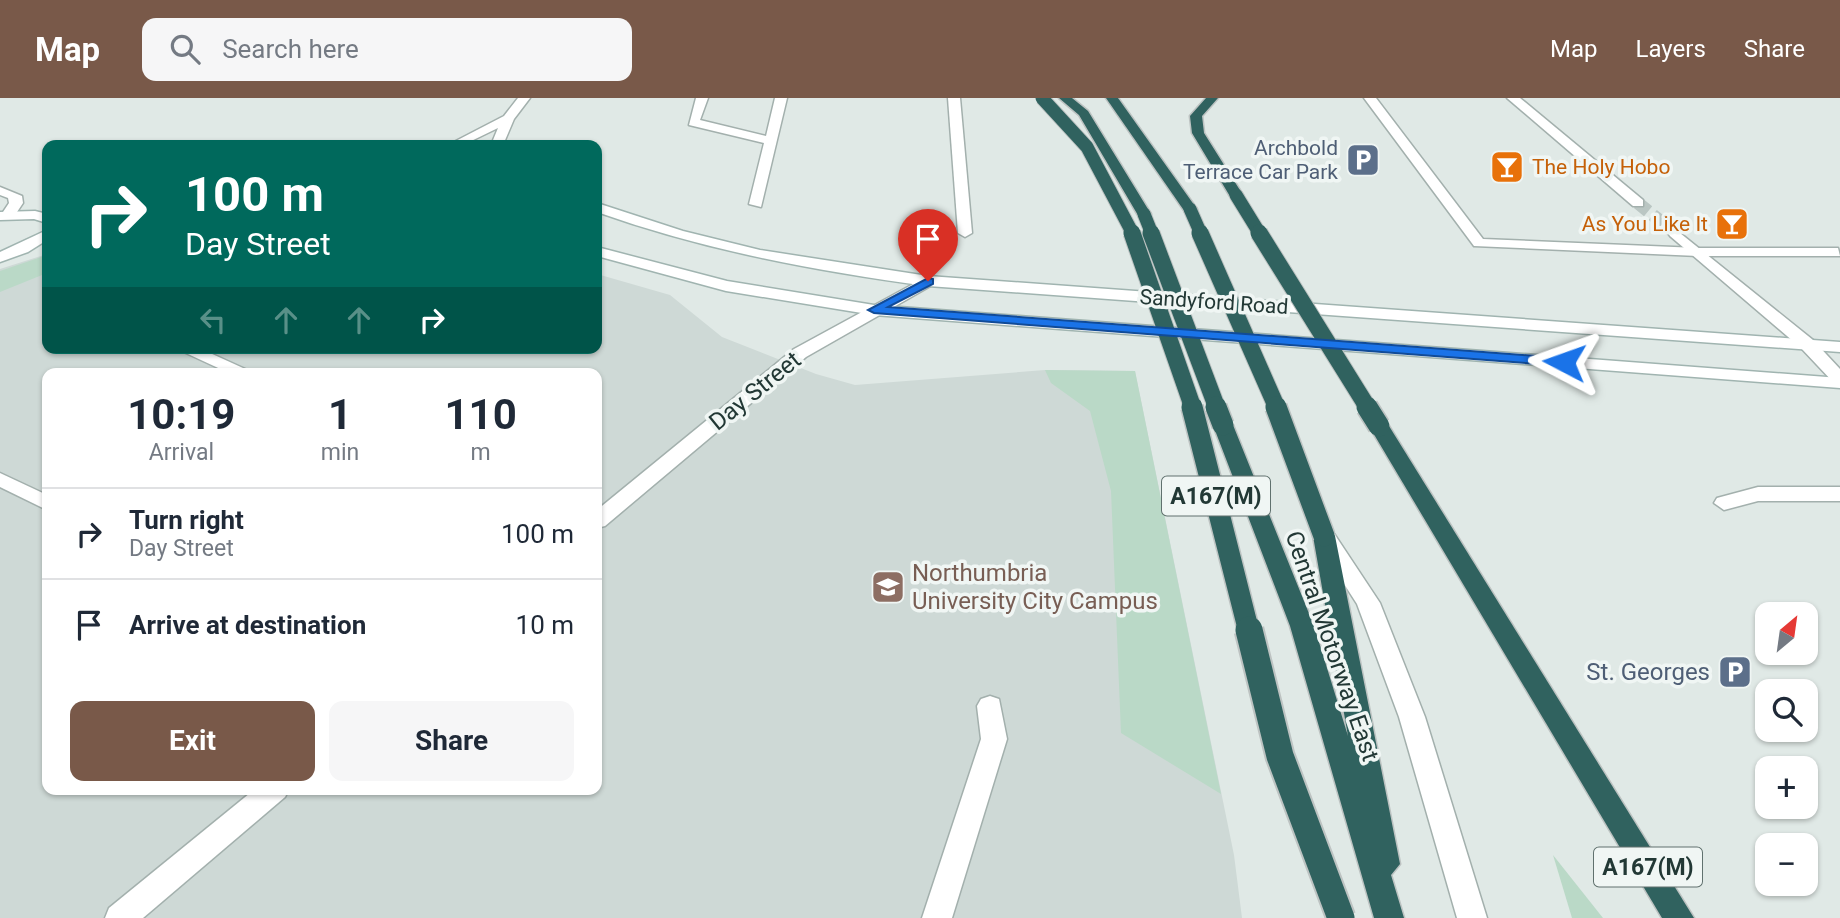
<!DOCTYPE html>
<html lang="en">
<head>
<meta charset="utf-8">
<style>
	body { margin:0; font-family:Roboto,sans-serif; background:#f6f6f7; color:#1f2937; height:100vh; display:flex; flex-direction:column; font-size:26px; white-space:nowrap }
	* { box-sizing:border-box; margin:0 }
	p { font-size:23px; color:#747a83 }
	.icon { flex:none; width:38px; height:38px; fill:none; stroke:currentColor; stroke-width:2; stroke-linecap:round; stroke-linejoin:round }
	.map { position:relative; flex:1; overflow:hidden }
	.sheet { position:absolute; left:42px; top:270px; width:560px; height:427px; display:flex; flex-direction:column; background:#fff; border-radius:14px; box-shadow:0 2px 5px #0004 }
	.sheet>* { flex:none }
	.guide { position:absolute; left:42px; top:42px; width:560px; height:214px; border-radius:14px; box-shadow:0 2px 5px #0004; background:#00695c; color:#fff; overflow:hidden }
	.needle { width:46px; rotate:29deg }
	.fabs { position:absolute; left:1755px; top:504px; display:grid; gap:14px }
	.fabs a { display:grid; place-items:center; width:63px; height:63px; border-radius:14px; background:#fff; box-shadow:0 2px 5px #0004; font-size:35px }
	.pin { position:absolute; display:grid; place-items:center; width:60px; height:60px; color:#fff; margin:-72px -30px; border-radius:50% 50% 50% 0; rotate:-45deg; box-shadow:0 0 7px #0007 }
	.pin .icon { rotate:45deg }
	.me { position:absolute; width:77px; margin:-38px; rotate:274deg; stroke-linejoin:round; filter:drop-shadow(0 0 5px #0008) }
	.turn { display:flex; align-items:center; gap:24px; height:147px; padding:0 28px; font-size:32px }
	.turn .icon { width:91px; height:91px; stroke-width:2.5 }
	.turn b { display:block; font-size:49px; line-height:60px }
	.lanes { display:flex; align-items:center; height:66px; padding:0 28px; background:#0003; justify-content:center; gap:35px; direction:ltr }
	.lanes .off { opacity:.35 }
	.eta { display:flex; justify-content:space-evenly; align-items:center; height:119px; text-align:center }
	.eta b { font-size:42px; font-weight:700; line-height:49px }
	.action { display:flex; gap:14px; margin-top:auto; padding:14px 28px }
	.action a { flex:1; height:80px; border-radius:14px; background:#795949; color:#fff; font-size:28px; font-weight:700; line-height:80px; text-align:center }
	.action a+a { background:#f6f6f7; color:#1f2937 }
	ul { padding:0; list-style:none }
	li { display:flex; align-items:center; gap:21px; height:91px; padding:0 28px; border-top:2px solid #e0e1e3 }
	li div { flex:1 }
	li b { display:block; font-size:26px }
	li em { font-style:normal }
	header { display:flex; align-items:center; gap:42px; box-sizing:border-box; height:98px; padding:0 35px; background:#795949; color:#fff }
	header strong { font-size:33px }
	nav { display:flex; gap:38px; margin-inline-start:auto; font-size:24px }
	.search { width:490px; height:63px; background:#f6f6f7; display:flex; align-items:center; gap:18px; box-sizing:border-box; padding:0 24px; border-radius:14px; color:#747a83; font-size:26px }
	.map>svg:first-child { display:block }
	.built { fill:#ced9d6; fill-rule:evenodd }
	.green { fill:#bad9c7 }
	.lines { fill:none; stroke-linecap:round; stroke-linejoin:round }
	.street-tunnel { stroke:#bac6c3; stroke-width:13; stroke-dasharray:13 6; stroke-linecap:butt }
	.lane-casing { stroke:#a3b0ad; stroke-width:3 }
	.street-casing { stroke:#a3b0ad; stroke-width:3 }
	.secondary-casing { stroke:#a0b4b0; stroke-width:3 }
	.highway-casing { stroke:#bdc3c2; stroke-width:3 }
	.lane { fill:#fff; fill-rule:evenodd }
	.street { fill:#fff; fill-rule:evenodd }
	.secondary { fill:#fff; fill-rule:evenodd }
	.highway { fill:#30625f; fill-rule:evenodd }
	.highway-bridge-far3-casing { stroke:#bdc3c2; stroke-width:15; stroke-linecap:butt }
	.highway-bridge-far2-casing { stroke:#bdc3c2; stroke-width:19; stroke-linecap:butt }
	.highway-bridge-far1-casing { stroke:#bdc3c2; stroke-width:24; stroke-linecap:butt }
	.highway-bridge-casing { stroke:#bdc3c2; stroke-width:31; stroke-linecap:butt }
	.highway-bridge-far3 { stroke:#30625f; stroke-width:13 }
	.highway-bridge-far2 { stroke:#30625f; stroke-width:17 }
	.highway-bridge-far1 { stroke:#30625f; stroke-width:21 }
	.highway-bridge { stroke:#30625f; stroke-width:27 }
	.route { fill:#1a73e8; stroke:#114b97; stroke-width:2 }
	.labels { text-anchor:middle; stroke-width:7; stroke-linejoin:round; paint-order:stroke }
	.far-service-label { font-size:21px; fill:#4e5e75; stroke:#f0f6f4; text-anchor:end }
	.far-food-label { font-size:21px; fill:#c56008; stroke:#f0f6f4; text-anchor:start }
	.far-street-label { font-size:21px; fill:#223835; stroke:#f0f6f4 }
	.shield { fill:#f0f6f4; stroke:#60716e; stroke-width:2 }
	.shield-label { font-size:23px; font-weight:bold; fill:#223835 }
	.street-label { font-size:24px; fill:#223835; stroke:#f0f6f4 }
	.education-label { font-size:24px; fill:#785e54; stroke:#f0f6f4; text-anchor:start }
	.service-label { font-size:24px; fill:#4e5e75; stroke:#f0f6f4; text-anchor:end }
</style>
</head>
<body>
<header>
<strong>Map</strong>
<div class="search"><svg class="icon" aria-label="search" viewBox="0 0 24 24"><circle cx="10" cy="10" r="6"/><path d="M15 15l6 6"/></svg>Search here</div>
<nav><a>Map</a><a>Layers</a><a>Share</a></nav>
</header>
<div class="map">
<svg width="1840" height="820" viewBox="0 0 1840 820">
	<rect width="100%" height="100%" fill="#e0e9e6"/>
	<!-- built -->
	<path class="built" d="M47,156V250H597V176L670,197L722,239L816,276L855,287L1045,272L1135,273L1234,757L1242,820H0V171ZM47,275H597V691H47Z"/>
	<!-- green -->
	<g class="green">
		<polygon points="47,157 47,175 0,194 0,173"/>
		<polygon points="1045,272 1135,273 1221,696 1121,635 1111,393 1090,313 1051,285"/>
		<polygon points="1553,757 1603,820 1572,820"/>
	</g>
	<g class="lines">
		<!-- street-tunnel -->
		<polyline class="street-tunnel" points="1638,105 1675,135"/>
		<defs>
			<g id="lane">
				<polygon points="696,0 708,0 700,22 766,38 775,0 787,0 761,109 749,106 764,45 689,27"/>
				<polygon points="1364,0 1376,0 1483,141 1698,150 1838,150 1840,158 1698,158 1474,148"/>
				<polygon points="1507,0 1520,0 1643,102 1643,108 1633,108"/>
				<polygon points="0,89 22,98 23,105 13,120 1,117 9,105 8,100 0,97"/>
				<polygon points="928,178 936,183 934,186 806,259 605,428 597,430 597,412 794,251"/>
				<polygon points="175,250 199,250 254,275 229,275"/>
				<polygon points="0,375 47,397 47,412 0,389"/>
				<polygon points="1758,389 1840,389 1840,403 1758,403 1724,412 1714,405 1717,400"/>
				<polygon points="1325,432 1333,434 1380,505 1425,619 1487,820 1457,820 1399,619 1357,506 1314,439 1317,434"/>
				<polygon points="990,598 999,601 1007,641 952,820 922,820 981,641 977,608 981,601"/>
				<polygon points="255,691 289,691 285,699 143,820 105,820 109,810"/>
			</g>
			<g id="street">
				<polygon points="518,0 530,0 514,21 503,47 491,47 498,30 463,47 448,47 504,18"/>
				<polygon points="948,0 960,0 972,135 965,139 958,135"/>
				<polygon points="1675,131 1813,242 1840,271 1840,286 1834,285 1801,250 1670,138 1668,135"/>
			</g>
			<g id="secondary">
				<path d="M597,105L683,133L760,152L928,178L1840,244V254L928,188C815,173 704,152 597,114Z"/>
				<polygon points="35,113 47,116 47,125 34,121 0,122 0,114"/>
				<polygon points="47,132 47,142 28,154 0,164 0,154"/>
				<polygon points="597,149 727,183 874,207 1840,280 1840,290 874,217 726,193 597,158"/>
			</g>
			<g id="highway">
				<polygon points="1059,0 1072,0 1088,13 1151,116 1149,119 1139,119 1079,17"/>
				<polygon points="1106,0 1118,0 1197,111 1195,114 1185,114"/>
				<polygon points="1206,0 1218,0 1202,18 1204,35 1243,97 1241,100 1231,100 1192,35 1190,18"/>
				<polygon points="1223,321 1233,327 1314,528 1348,638 1313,438 1316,433 1332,433 1335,438 1400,766 1391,777 1404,820 1374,820 1290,528 1213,327"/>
				<polygon points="1379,322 1389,328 1694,820 1662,820 1369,328"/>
			</g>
		</defs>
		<!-- lane casing -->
		<use href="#lane" class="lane-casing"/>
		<!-- street casing -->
		<use href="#street" class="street-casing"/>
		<!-- secondary casing -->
		<use href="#secondary" class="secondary-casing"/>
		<!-- highway casing -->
		<use href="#highway" class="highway-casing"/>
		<!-- lane -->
		<use href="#lane" class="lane"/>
		<!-- street -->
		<use href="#street" class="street"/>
		<!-- secondary -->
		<use href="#secondary" class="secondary"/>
		<!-- highway -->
		<use href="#highway" class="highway"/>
		<defs>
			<g id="highway-bridge-far3">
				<polyline points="1042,0 1087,49 1133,136"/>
				<polyline points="1236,97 1260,136"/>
				<polyline points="1190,111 1201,136"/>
				<polyline points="1144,116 1152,136"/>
			</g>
			<g id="highway-bridge-far2">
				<polyline points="1132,135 1193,310"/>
				<polyline points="1151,135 1217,310"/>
				<polyline points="1200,135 1277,310"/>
				<polyline points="1259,135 1368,310"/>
			</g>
			<g id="highway-bridge-far1">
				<polyline points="1192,309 1249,534"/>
				<polyline points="1216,309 1223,327"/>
				<polyline points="1276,309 1324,438"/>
				<polyline points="1367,309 1379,328"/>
			</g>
			<polyline id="highway-bridge" points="1249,532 1280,658 1341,820"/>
		</defs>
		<!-- highway-bridge-far3 casing -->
		<use href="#highway-bridge-far3" class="highway-bridge-far3-casing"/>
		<!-- highway-bridge-far2 casing -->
		<use href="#highway-bridge-far2" class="highway-bridge-far2-casing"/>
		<!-- highway-bridge-far1 casing -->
		<use href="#highway-bridge-far1" class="highway-bridge-far1-casing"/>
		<!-- highway-bridge casing -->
		<use href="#highway-bridge" class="highway-bridge-casing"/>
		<!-- highway-bridge-far3 -->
		<use href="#highway-bridge-far3" class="highway-bridge-far3"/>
		<!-- highway-bridge-far2 -->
		<use href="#highway-bridge-far2" class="highway-bridge-far2"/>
		<!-- highway-bridge-far1 -->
		<use href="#highway-bridge-far1" class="highway-bridge-far1"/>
		<!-- highway-bridge -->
		<use href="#highway-bridge" class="highway-bridge"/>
	</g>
	<!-- route -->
	<polygon class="route" points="928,180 933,181 933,186 888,209 1564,260 1570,264 1564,268 874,215 868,212"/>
	<!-- icons -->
	<defs>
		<symbol id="parking-square" viewBox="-11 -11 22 22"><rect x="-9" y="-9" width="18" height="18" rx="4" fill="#5c6f8a" stroke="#f0f6f4"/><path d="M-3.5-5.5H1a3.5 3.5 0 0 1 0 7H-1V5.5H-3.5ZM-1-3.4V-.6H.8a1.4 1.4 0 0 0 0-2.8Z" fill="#fff"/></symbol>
		<symbol id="bar-square" viewBox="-11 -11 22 22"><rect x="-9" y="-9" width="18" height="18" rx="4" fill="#e8710a" stroke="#f0f6f4"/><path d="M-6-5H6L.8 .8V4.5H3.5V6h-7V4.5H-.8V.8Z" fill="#fff"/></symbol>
		<symbol id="university-square" viewBox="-11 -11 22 22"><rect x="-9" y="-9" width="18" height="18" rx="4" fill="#8d6e63" stroke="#f0f6f4"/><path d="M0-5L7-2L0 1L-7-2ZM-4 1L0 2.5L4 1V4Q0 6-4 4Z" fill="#fff"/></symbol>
	</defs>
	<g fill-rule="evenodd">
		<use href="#parking-square" x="1344" y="43" width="38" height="38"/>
		<use href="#bar-square" x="1488" y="50" width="38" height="38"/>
		<use href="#bar-square" x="1713" y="107" width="38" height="38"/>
		<use href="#university-square" x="869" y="470" width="38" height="38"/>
		<use href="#parking-square" x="1716" y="555" width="38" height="38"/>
	</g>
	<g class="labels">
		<!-- far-service labels -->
		<g class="far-service-label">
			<text x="1338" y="57">Archbold<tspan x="1338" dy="24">Terrace Car Park</tspan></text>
		</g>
		<!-- far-food labels -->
		<g class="far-food-label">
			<text x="1532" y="76">The Holy Hobo</text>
			<text x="1708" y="133" text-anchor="end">As You Like It</text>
		</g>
		<!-- far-street labels -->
		<g class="far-street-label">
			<text transform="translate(1214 204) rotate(4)" y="7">Sandyford Road</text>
		</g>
		<!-- shield labels -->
		<g class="shield">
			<rect x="1162" y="378.5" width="108" height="39" rx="5"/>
			<rect x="1594" y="749.5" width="108" height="39" rx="5"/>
		</g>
		<g class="shield-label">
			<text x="1216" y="406">A167(M)</text>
			<text x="1648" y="777">A167(M)</text>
		</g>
		<!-- street labels -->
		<g class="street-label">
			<text transform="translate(755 293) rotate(-39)" y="8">Day Street</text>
			<text transform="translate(1332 548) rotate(71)" y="8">Central Motorway East</text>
		</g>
		<!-- education labels -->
		<g class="education-label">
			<text x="912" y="483">Northumbria<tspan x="912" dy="28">University City Campus</tspan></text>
		</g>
		<!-- service labels -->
		<g class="service-label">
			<text x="1710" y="582">St. Georges</text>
		</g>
	</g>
</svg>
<div class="fabs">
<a><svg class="needle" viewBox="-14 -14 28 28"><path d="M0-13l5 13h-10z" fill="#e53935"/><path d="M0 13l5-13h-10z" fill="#747a83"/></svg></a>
<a><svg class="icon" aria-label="search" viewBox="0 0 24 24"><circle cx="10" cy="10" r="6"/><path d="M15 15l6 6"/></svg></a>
<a>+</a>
<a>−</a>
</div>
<div class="pin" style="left:928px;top:183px;background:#d93025"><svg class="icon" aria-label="arrive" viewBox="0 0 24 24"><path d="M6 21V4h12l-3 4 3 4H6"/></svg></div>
<svg class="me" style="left:1564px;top:264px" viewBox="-20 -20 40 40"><path d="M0-17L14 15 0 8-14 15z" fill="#1a73e8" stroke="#fff" stroke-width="4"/></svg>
<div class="guide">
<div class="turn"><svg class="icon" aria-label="right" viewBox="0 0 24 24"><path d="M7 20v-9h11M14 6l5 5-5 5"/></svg><div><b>100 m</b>Day Street</div></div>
<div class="lanes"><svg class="icon off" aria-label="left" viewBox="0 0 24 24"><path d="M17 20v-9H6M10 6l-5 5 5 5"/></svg><svg class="icon off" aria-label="ahead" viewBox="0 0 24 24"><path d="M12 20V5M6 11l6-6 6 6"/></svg><svg class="icon off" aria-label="ahead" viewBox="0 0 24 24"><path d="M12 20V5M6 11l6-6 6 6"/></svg><svg class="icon" aria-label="right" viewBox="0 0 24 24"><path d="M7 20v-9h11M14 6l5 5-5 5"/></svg></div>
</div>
<section class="sheet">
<div class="eta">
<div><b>10:19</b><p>Arrival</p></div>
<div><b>1</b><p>min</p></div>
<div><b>110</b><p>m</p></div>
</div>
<ul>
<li><svg class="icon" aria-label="right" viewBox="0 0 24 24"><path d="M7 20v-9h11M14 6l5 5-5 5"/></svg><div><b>Turn right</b><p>Day Street</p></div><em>100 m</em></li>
<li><svg class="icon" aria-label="arrive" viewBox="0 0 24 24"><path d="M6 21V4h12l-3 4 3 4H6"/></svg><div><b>Arrive at destination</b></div><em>10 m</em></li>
</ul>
<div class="action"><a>Exit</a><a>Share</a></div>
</section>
</div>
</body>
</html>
